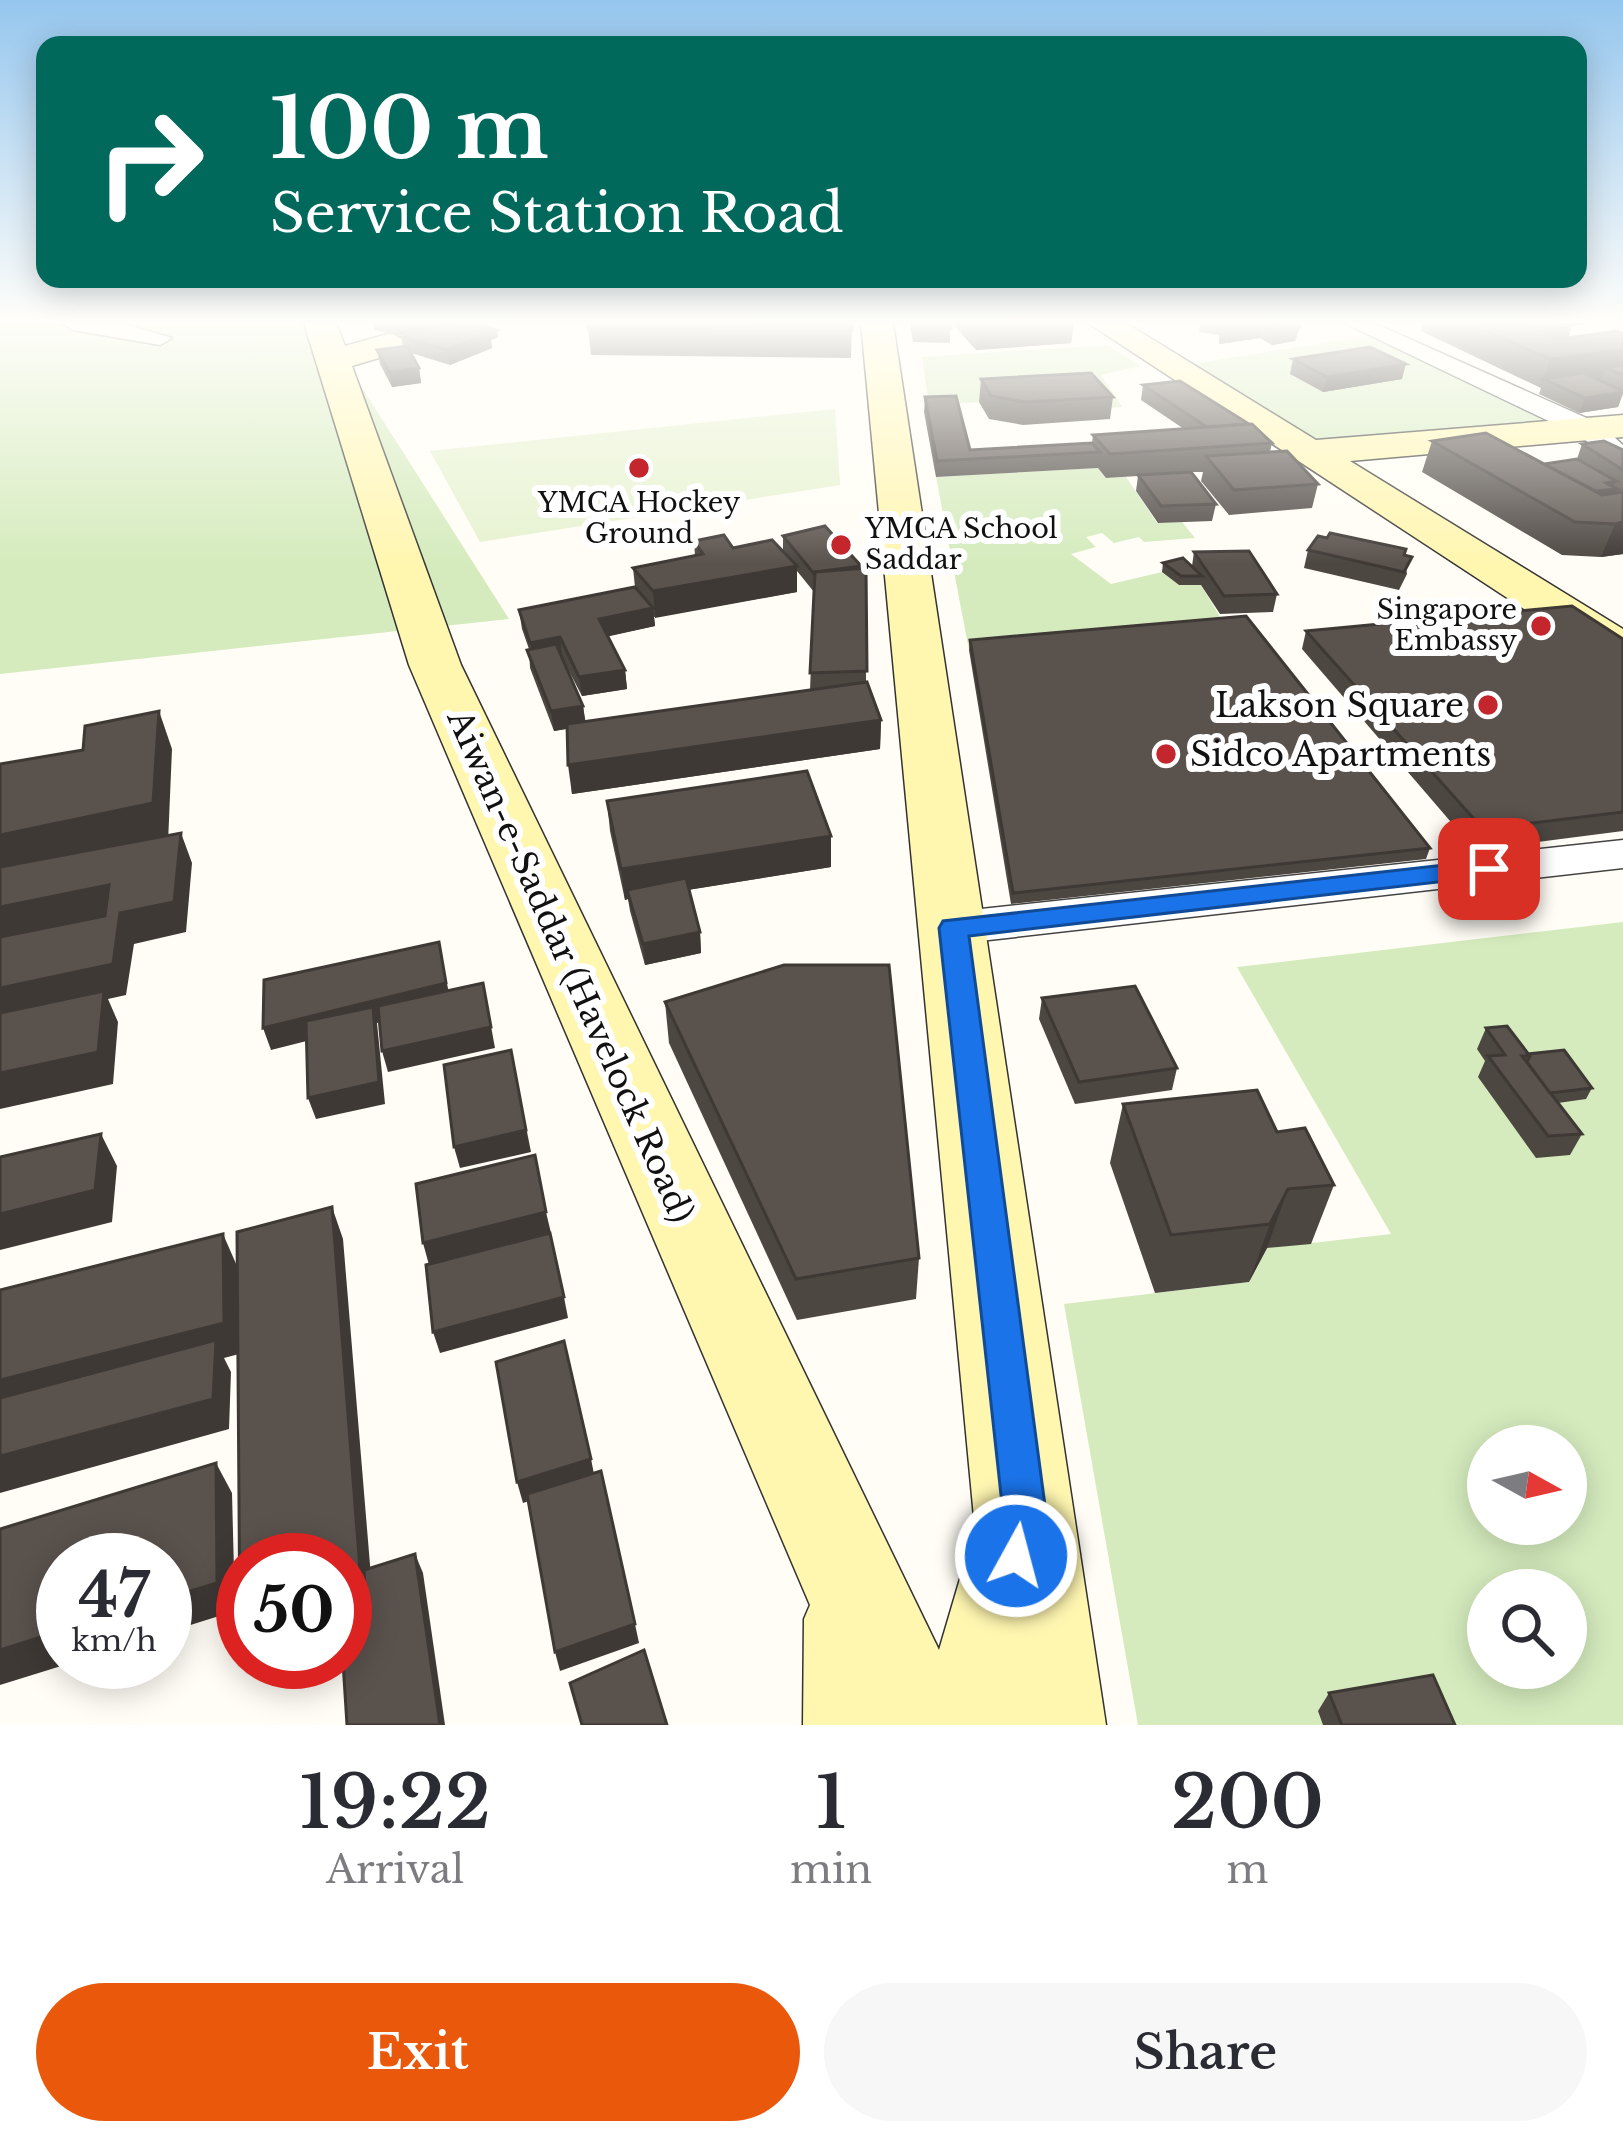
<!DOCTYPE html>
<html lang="en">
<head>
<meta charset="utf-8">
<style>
	body { margin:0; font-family:"Libre Baskerville",serif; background:#f7f7f7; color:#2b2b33; height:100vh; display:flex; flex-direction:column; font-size:45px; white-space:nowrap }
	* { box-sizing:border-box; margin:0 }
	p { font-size:39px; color:#7c7c81 }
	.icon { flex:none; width:66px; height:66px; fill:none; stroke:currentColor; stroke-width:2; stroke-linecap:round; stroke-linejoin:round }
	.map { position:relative; height:1725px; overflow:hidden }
	.side { display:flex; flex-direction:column; background:#fff; flex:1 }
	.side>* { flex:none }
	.banner { position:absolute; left:36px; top:36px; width:1551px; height:252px; border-radius:24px; box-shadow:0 6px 30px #0003; background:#00695c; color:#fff; overflow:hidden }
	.needle { width:78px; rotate:98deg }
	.buttons { position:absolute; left:1467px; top:1425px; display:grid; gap:24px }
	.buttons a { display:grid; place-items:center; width:120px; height:120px; border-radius:50%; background:#fff; box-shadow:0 6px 30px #0003; font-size:60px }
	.speed { position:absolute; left:36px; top:1533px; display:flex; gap:24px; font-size:60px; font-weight:700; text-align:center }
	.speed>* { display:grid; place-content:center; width:156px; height:156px; border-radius:50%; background:#fff; box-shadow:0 6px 30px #0003; line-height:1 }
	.speed small { font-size:30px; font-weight:400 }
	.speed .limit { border:18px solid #d22; background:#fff; color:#111 }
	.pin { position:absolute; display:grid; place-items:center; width:102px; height:102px; color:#fff; margin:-51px; border-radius:24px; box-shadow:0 6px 18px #0006 }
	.me { position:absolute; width:132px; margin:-66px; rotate:7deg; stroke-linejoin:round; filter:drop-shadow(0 0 9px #0008) }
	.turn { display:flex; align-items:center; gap:42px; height:252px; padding:0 36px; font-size:54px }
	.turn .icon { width:156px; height:156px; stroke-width:2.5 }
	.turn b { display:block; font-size:84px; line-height:102px }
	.eta { display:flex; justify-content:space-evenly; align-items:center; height:204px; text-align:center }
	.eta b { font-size:72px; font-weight:600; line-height:84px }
	.primary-button { display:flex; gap:24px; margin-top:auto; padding:24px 36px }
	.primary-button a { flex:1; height:138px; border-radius:72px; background:#ea580c; color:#fff; font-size:48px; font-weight:600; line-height:138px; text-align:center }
	.primary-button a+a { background:#f7f7f7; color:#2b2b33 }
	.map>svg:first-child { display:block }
	.green { fill:#d5ebbd; fill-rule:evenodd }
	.pitch { fill:#e6f2cf }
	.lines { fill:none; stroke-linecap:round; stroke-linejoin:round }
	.street-casing { stroke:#444; stroke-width:3 }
	.secondary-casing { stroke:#333; stroke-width:3 }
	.street { fill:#fff; fill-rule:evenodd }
	.secondary { fill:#fff6b0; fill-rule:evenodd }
	.wall { fill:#4d4742; fill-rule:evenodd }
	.shaded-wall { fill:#3f3936 }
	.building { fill:#5a524d; stroke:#3f3936; stroke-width:3 }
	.route { fill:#1a73e8; stroke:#114b97; stroke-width:3 }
	.poi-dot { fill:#c4262e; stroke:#fff; stroke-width:4.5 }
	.labels { text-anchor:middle; stroke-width:12; stroke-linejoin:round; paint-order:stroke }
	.far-poi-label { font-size:27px; fill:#111; stroke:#fff }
	.poi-label { font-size:33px; fill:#111; stroke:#fff; text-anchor:end }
	.street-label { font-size:33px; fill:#111; stroke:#fff }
</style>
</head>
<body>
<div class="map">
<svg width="1623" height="1725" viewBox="0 0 1623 1725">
	<rect width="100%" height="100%" fill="#fffdf5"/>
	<!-- green -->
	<g class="green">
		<polygon points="0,323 321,323 509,619 0,674"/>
		<polygon points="1381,334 1591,430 1311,452 1166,368"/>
		<polygon points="1108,345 1140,366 1101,375 1122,407 1100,409 1088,396 929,405 922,357"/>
		<polygon points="1098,468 1106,478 1126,477 1157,523 1182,522 1195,538 1144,542 1139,537 1114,543 1102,533 1086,537 1096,547 1071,554 1111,584 1162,572 1179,585 1201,585 1226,627 969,650 936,477"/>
		<path d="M1623,922V1725H1138L1064,1304L1249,1282L1267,1248L1391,1234L1237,967ZM1488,1446H1566V1524H1488ZM1488,1590H1566V1668H1488Z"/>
	</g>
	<!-- pitch -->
	<polygon class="pitch" points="835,409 840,485 480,542 430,451"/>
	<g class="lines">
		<defs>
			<g id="street">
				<polygon points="62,323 121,323 172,338 160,345 73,330"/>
				<polygon points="1344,323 1374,323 1600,424 1623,445 1623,469 1580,436"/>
				<polygon points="1623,840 1623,868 953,944 936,939 929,928 936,917 953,912"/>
			</g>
			<g id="secondary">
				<polygon points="304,323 336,323 345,346 427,323 477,323 472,330 352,366 461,665 939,1650 975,1528 861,323 893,323 1106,1725 803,1725 804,1619 810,1605 409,665"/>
				<polygon points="1088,323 1126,323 1316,440 1623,415 1623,437 1350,461 1623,629 1623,666 1605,662"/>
			</g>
		</defs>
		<!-- street casing -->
		<use href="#street" class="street-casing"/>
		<!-- secondary casing -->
		<use href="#secondary" class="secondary-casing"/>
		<!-- street -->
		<use href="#street" class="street"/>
		<!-- secondary -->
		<use href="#secondary" class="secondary"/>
	</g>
	<!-- wall -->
	<g class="wall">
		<polygon points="371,323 445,323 397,336 375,330"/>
		<polygon points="852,323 851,358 591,355 588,328"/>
		<polygon points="910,323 950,323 950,343 913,342"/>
		<polygon points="952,323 1074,323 1071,343 976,350"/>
		<polygon points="1201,323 1301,323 1295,341 1272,345 1260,338 1219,344 1219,335 1199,332"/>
		<polygon points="1423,323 1594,323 1572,326 1568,338 1623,333 1623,394 1618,407 1579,413 1539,394 1541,388 1421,331"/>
		<polygon points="401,337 498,337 491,340 492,348 450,365 411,353 419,368 421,383 392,387 380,364 377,350 403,347"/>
		<polygon points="1293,359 1402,379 1323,392 1290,374"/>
		<polygon points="981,379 1113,397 1110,419 1023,425 989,419 979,402"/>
		<polygon points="1143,385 1272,443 1270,452 1318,484 1312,508 1229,515 1201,481 1203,472 1192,472 1216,504 1212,521 1158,523 1136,491 1138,476 1106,478 1098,468 936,477 924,412 925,397 970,450 1092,443 1093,435 1184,429 1141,400"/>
		<polygon points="1432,441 1544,464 1577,459 1582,444 1623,470 1623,554 1601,557 1562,555 1422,472"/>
		<path d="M783,536L861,566V568H866V682L881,720L880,749L572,794L567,729L554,731L530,668L529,649L522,629L519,610L635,587L633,568L695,556L694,541L733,548L783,551ZM797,571L814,592L810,690L585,721L583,706L561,656L582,696L627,689L625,670L608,636L655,626L654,617L797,592Z"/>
		<polygon points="1308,550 1404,555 1407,574 1399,590 1304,568"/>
		<polygon points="1194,552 1277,594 1273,612 1220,614 1201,585 1179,585 1162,572 1163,563 1192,566"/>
		<polygon points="1306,631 1623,639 1623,831 1475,850 1302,649"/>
		<polygon points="970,640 1430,848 1426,859 1011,904 969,650"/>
		<polygon points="607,801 831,867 688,890 700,932 701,953 645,965 630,911 628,899 625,900 610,831"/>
		<polygon points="1042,998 1177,1068 1172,1090 1075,1104 1039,1019"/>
		<polygon points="665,1002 919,1258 916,1299 797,1320 669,1043"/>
		<polygon points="1486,1028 1528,1054 1592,1088 1586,1099 1558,1103 1582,1134 1570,1155 1536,1158 1478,1077 1485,1061 1477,1049"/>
		<polygon points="1123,1104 1277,1132 1334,1185 1311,1244 1267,1248 1249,1282 1155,1293 1110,1163"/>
		<polygon points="1329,1693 1455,1725 1323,1725 1318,1711"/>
	</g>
	<!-- shaded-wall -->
	<g class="shaded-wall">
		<polygon points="394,323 445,323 397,336"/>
		<polygon points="1074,323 1071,343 976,350 978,329"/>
		<polygon points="1285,323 1301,323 1295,341 1272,345 1274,331"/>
		<polygon points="1518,323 1594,323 1572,326 1567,341"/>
		<polygon points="1263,324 1260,338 1219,344 1222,330"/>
		<polygon points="497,330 498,337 491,340 492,348 450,365 447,350"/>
		<polygon points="1623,350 1623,375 1606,368 1602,379 1558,386 1544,379 1540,388 1550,359"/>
		<polygon points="1406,364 1402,379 1323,392 1327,377"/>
		<polygon points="419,368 421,383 392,387 389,372"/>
		<polygon points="1623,392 1618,407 1579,413 1585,398"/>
		<polygon points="1616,481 1613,489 1617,489 1610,505 1568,495"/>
		<polygon points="1623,522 1623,554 1601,557 1615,524"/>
		<polygon points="797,566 797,592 655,618 653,591"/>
		<polygon points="653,608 655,626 601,638 599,619"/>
		<polygon points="560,637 562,656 533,661 530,643"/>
		<polygon points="625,670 627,689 582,696 579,677"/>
		<polygon points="583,706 586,725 554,731 551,711"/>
		<polygon points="159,711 172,749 168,843 0,878 0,835"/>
		<polygon points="881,720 880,749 572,794 568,765"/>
		<polygon points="181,833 192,863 186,932 134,944 126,995 108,999 118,1022 113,1084 0,1109 0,907"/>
		<polygon points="831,836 831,867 630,899 627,890 628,899 625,900 621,869"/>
		<polygon points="700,932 701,953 645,965 643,944"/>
		<polygon points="439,942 451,1004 377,1023 385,1104 316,1119 308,1098 374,1024 271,1050 263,1028"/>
		<polygon points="483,983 495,1048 388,1072 382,1051"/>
		<polygon points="515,1071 531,1152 460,1168 454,1147"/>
		<polygon points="101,1134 117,1166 112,1222 0,1250 0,1214"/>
		<polygon points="1288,1189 1267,1248 1249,1282 1270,1224"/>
		<polygon points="332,1207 343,1239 375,1625 345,1635"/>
		<polygon points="546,1212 551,1233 429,1265 423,1243"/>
		<polygon points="223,1234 237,1266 239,1354 224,1358 231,1372 229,1429 0,1493 0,1380"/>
		<polygon points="564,1297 568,1318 440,1353 433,1332"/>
		<polygon points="591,1459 595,1479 523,1503 517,1482"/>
		<polygon points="216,1463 232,1493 235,1611 165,1633 165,1599"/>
		<polygon points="415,1554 423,1573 445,1725 440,1725"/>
		<polygon points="635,1624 639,1643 560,1671 555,1652"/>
		<polygon points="63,1630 63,1662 74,1662 0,1685 0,1650"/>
	</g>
	<!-- building -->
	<g class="building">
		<polygon points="448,323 490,334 447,350 401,337"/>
		<polygon points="472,323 497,330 487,333 461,326"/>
		<polygon points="589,323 852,323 852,330 588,328"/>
		<polygon points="913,323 950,323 951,328 914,328"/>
		<polygon points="972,323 1069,323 978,329"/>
		<polygon points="1234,323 1289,323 1298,327 1274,331 1263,324 1222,330 1221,325"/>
		<polygon points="1468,323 1523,323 1560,339 1618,331 1623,333 1623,350 1550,359"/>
		<polygon points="407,346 419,368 389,372 377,350"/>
		<polygon points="1370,347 1406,364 1327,377 1293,359"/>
		<polygon points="1623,365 1623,375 1606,368"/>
		<polygon points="1091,373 1113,397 1025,402 991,396 981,379"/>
		<polygon points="1583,373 1623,391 1623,392 1585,398 1544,379"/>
		<polygon points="1180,381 1249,424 1207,427 1143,385"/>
		<polygon points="956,396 970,450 1092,443 1100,452 937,461 925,397"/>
		<polygon points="1252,424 1272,443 1110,454 1093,435"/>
		<polygon points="1486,433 1602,495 1623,492 1623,522 1615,524 1575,522 1432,441"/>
		<polygon points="1604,441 1623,450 1623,470 1582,444"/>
		<polygon points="1287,451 1318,484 1234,490 1206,456"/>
		<polygon points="1577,459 1616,481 1606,483 1617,489 1596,491 1544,464"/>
		<polygon points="1191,472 1216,504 1161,506 1138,475"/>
		<polygon points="825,526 861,566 815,572 815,575 783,536"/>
		<polygon points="1330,533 1406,549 1404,555 1412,557 1404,572 1308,550 1318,536 1327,538"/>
		<polygon points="724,535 733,548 772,540 797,566 653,591 633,568 703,554 694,541"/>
		<polygon points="1249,551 1277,594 1224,596 1194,552"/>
		<polygon points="1183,558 1202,576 1181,576 1163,563"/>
		<polygon points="866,568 867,671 810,673 815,572"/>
		<polygon points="635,587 653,608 599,619 625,670 579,677 560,637 530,643 519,610"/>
		<polygon points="1572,606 1623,639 1623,812 1483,829 1306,631"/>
		<polygon points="1246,616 1430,848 1013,893 970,640"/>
		<polygon points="556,644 583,706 551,711 527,650"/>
		<polygon points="867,682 881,720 568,765 567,724"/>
		<polygon points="159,711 153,803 0,835 0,764 83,750 85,726"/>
		<polygon points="807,771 831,836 621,869 607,801"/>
		<polygon points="181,833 174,902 120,913 113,964 0,988 0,937 105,916 109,885 0,907 0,867"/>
		<polygon points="686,878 700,932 643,944 627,890"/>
		<polygon points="439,942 446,983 263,1028 264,980"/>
		<polygon points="784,965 889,965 919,1258 796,1279 665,1002"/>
		<polygon points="483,983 491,1027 382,1051 378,1006"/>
		<polygon points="1135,986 1177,1068 1079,1082 1042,998"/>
		<polygon points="104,991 98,1052 0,1073 0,1013"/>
		<polygon points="373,1007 379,1082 308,1098 306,1021"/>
		<polygon points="1507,1026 1530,1056 1522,1056 1582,1134 1548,1136 1488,1056 1505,1055 1486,1028"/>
		<polygon points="511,1050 526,1130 454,1147 444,1065"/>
		<polygon points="1564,1050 1592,1088 1550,1093 1527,1062 1530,1056 1528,1054"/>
		<polygon points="1257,1090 1277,1132 1305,1128 1334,1185 1288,1189 1270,1224 1171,1235 1123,1104"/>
		<polygon points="101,1134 95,1190 0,1214 0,1157"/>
		<polygon points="535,1155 546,1212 423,1243 416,1184"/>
		<polygon points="332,1207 362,1596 345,1602 345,1560 243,1560 243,1636 240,1637 237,1232"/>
		<polygon points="550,1233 564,1297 433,1332 426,1265"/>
		<polygon points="223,1234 224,1323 0,1380 0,1290"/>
		<polygon points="216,1340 213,1399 0,1456 0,1398"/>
		<polygon points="564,1341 591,1459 517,1482 496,1362"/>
		<polygon points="216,1463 217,1583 165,1599 165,1560 63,1560 63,1630 0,1650 0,1529"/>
		<polygon points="601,1471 635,1624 555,1652 527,1494"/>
		<polygon points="415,1554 440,1725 347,1725 343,1662 345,1662 345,1613 366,1605 364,1570"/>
		<polygon points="644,1650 667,1725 582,1725 570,1683"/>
		<polygon points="1433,1675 1455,1725 1342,1725 1329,1693"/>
	</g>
	<!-- sky -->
	<linearGradient id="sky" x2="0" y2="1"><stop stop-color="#95c6ee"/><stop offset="0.57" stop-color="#fffefa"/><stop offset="1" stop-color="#fffefa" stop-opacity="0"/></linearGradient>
	<rect width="1623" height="564" fill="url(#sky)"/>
	<!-- route -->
	<polygon class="route" points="1489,860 1499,863 1499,875 969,936 1046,1513 1031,1572 1016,1578 1000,1572 993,1556 1003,1513 939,928 943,921"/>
	<!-- markers -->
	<g class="poi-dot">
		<circle cx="639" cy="468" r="12"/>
		<circle cx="841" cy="545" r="12"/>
		<circle cx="1541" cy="626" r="12"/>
		<circle cx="1488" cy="705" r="12"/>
		<circle cx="1166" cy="754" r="12"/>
	</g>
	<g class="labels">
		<!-- far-poi labels -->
		<g class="far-poi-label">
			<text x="639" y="512">YMCA Hockey<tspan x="639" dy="31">Ground</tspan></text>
			<text x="865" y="538" text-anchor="start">YMCA School<tspan x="865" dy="31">Saddar</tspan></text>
			<text x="1517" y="619" text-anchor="end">Singapore<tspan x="1517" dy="31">Embassy</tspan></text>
		</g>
		<!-- poi labels -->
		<g class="poi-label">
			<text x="1464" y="717">Lakson Square</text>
			<text x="1190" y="766" text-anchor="start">Sidco Apartments</text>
		</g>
		<!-- street labels -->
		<g class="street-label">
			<text transform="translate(571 966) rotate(66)" y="12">Aiwan-e-Saddar (Havelock Road)</text>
		</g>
	</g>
</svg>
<div class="buttons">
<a><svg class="needle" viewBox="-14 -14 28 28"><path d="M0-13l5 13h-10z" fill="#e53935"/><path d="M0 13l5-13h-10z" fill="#7c7c81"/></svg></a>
<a><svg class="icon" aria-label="search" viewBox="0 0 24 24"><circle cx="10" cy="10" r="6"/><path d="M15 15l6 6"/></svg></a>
</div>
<div class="speed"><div>47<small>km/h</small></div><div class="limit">50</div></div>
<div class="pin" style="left:1489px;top:869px;background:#d93025"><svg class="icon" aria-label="arrive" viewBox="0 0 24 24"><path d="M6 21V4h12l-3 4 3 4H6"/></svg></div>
<svg class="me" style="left:1016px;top:1556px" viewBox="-20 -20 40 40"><circle r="17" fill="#1a73e8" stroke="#fff" stroke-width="3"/><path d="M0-11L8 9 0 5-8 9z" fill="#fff"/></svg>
<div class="banner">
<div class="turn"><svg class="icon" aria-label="right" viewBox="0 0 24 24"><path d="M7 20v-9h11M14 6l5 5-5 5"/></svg><div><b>100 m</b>Service Station Road</div></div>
</div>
</div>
<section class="side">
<div class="eta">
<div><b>19:22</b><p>Arrival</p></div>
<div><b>1</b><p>min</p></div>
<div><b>200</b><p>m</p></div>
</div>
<div class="primary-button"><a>Exit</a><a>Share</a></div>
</section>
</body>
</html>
